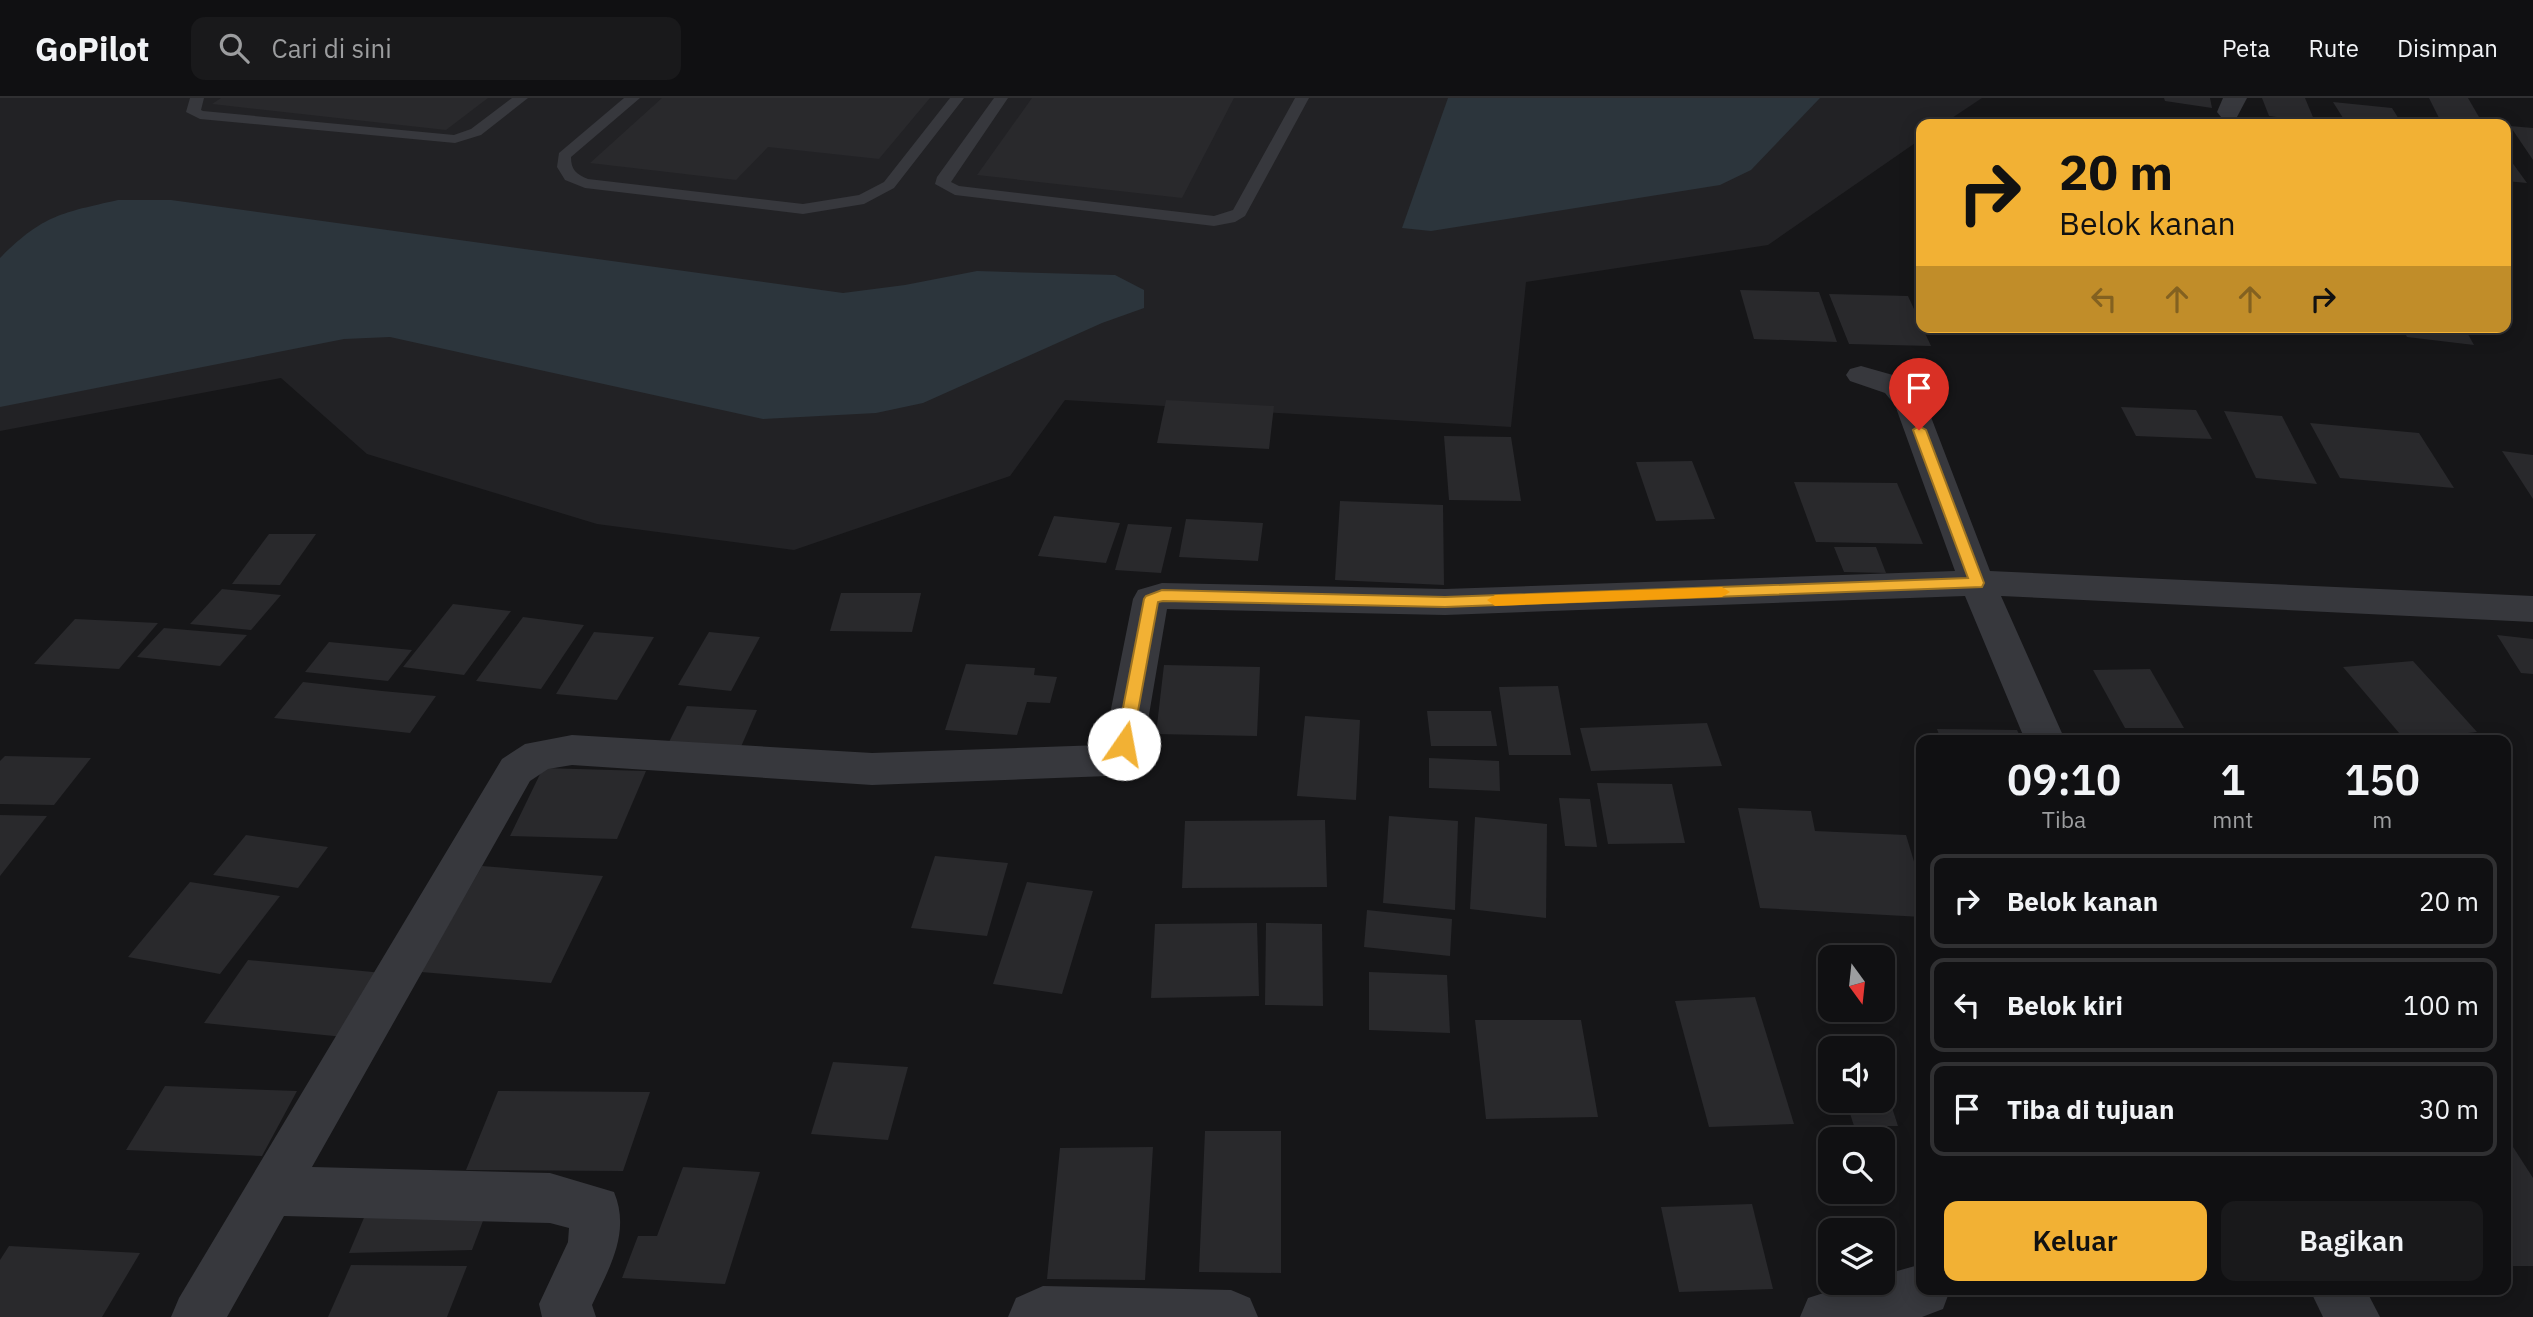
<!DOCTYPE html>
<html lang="id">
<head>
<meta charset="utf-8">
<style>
	body { margin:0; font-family:"IBM Plex Sans",sans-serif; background:#19191b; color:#f1f3f6; height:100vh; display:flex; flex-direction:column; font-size:26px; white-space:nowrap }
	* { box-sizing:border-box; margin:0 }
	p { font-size:23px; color:#9c9d9f }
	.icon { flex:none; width:38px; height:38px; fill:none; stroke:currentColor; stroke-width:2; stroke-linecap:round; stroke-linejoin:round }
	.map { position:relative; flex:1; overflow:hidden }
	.details { position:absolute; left:1916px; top:637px; width:595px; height:560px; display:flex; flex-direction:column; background:#101012; border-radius:14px; box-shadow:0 4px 18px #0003,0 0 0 2px #303032 }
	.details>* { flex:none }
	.top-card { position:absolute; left:1916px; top:21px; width:595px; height:214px; border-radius:14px; box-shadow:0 4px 18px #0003,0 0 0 2px #303032; background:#f2b134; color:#111; overflow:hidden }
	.needle { width:46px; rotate:165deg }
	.fabs { position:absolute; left:1818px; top:847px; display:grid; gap:14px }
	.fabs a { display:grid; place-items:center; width:77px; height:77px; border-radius:14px; background:#101012; box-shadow:0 4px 18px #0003,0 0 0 2px #303032; font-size:35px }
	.pin { position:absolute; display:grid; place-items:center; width:60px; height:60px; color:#fff; margin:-72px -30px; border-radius:50% 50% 50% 0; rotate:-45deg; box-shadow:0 0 7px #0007 }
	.pin .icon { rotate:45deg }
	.me { position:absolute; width:77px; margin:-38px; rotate:12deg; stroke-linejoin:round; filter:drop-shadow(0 0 5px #0008) }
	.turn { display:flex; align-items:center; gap:24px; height:147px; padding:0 28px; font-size:32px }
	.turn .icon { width:91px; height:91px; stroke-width:2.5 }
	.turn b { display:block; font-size:49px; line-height:60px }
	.lanes { display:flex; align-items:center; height:66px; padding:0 28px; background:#0003; justify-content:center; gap:35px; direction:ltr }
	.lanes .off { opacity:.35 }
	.eta { display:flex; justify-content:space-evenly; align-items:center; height:119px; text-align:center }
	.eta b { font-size:42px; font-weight:600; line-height:49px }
	.cta { display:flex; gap:14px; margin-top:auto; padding:14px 28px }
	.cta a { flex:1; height:80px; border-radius:14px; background:#f2b134; color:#111; font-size:28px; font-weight:600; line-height:80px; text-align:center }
	.cta a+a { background:#19191b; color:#f1f3f6 }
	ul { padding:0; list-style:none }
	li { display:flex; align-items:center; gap:21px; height:94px; margin:0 14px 10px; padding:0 14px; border:4px solid #303032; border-radius:14px }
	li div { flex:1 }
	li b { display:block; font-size:26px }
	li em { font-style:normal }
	header { display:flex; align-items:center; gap:42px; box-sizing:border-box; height:98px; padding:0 35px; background:#101012; border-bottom:2px solid #303032 }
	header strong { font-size:33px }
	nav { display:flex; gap:38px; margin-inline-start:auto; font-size:24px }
	.search { width:490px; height:63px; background:#19191b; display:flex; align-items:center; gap:18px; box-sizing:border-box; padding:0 24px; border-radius:14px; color:#9c9d9f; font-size:26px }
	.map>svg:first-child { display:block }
	.built { fill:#222225 }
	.water { fill:#2c353c }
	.building { fill:#29292c }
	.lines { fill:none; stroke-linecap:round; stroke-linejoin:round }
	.lane { fill:#37383d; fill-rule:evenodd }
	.street { fill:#37383d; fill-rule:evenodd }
	.route { fill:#f2b134; stroke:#9d7322; stroke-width:2 }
	.slow { fill:#f59e0b }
</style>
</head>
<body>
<header>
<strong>GoPilot</strong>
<div class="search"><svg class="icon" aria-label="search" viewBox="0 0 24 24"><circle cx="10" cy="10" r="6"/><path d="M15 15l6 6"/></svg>Cari di sini</div>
<nav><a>Peta</a><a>Rute</a><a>Disimpan</a></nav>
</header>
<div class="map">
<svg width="2533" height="1219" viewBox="0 0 2533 1219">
	<rect width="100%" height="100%" fill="#161618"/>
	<!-- built -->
	<polygon class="built" points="0,0 1982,0 1943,26 1922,26 1921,41 1768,147 1526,184 1511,329 1065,302 1010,378 794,452 597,426 367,356 281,280 0,333"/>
	<!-- water -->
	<g class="water">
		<polygon points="1448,0 1820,0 1751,72 1720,87 1431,133 1402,130"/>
		<path d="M118,102H171L843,195L905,187L977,173L1115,177L1144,192V210L1102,225L923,305L876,315L763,321L390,239L344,241L0,309V160C43,117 61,115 118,102Z"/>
	</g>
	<!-- building -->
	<g class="building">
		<polygon points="221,0 488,0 446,32 212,6"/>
		<polygon points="662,0 930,0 879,61 768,49 736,82 590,65"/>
		<polygon points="1032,0 1234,0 1182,100 977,77"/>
		<polygon points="2164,0 2210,0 2212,10 2165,3"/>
		<polygon points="2262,0 2305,0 2315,24 2269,18"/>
		<polygon points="2429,0 2468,0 2483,26 2440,22"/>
		<polygon points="2333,4 2392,10 2402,26 2343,20"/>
		<polygon points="2510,28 2533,30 2533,62"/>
		<polygon points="2506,56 2527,85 2506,83"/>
		<polygon points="1740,192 1819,194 1837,244 1754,241"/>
		<polygon points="1829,196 1908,198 1931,248 1849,246"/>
		<polygon points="2402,229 2464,229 2474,247 2407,239"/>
		<polygon points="1166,302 1274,308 1269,351 1157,345"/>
		<polygon points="2121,309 2196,312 2212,341 2136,338"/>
		<polygon points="2224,313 2282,318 2317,386 2256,380"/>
		<polygon points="2310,325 2419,335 2454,390 2340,380"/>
		<polygon points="1444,338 1511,339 1521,403 1449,402"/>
		<polygon points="2502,353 2533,357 2533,401"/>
		<polygon points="1692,363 1715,421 1656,423 1636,364"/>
		<polygon points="1794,384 1897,385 1923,446 1816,444"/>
		<polygon points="1340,403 1443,407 1444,487 1335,482"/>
		<polygon points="1054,418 1120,425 1106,465 1038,458"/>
		<polygon points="1186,421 1263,425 1258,463 1179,459"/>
		<polygon points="1128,426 1172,429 1161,475 1115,472"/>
		<polygon points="269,436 316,436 280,487 232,486"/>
		<polygon points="1834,449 1876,449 1886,475 1844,474"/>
		<polygon points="222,491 281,497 251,532 190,526"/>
		<polygon points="841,495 921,495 912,534 830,533"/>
		<polygon points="453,506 511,513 464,577 403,569"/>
		<polygon points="523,519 584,527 541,591 476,583"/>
		<polygon points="75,521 158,525 119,571 34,566"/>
		<polygon points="164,530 247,537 220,568 137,559"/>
		<polygon points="594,534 654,539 617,602 556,596"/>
		<polygon points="709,534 760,539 731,593 678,587"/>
		<polygon points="2497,537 2533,541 2533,576 2521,575"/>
		<polygon points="329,544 412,552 388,583 305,574"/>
		<polygon points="2413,563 2477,634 2405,642 2343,569"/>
		<polygon points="966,566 1035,570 1034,577 1057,579 1050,605 1027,604 1017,637 945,632"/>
		<polygon points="1164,567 1260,569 1257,638 1156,636"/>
		<polygon points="2150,571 2184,630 2125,630 2093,572"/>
		<polygon points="303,584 382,593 436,598 410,635 274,620"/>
		<polygon points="1558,588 1571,657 1509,657 1499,589"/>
		<polygon points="687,608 757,612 740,651 668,646"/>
		<polygon points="1427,613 1491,613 1497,648 1431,648"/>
		<polygon points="1305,618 1360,622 1356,702 1297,698"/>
		<polygon points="1707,625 1722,668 1591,673 1580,630"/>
		<polygon points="1937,631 2017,632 2022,642 1941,642"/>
		<polygon points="5,658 91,660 54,707 0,706 0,663"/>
		<polygon points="1429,660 1499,663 1500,693 1429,690"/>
		<polygon points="543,670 646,673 617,741 510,738"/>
		<polygon points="1597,685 1672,686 1685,745 1608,746"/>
		<polygon points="1559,700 1590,701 1597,749 1565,748"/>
		<polygon points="1738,710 1811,713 1815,733 1906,737 1922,790 1922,819 1760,810"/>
		<polygon points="0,717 47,718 0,778"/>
		<polygon points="1389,718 1458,723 1455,812 1383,805"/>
		<polygon points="1475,719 1547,726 1546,820 1470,811"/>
		<polygon points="1325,722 1327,789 1182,790 1185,723"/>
		<polygon points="246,737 328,749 298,790 213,777"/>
		<polygon points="935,758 1008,765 987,838 911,830"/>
		<polygon points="482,768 603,778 551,885 421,874"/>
		<polygon points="190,784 280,798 220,876 128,859"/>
		<polygon points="1027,784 1093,793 1062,896 993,886"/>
		<polygon points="1367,812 1452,821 1450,858 1364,849"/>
		<polygon points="1257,825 1259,898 1151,900 1155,826"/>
		<polygon points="1266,825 1322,826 1323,908 1265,907"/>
		<polygon points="248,862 383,875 344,939 204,925"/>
		<polygon points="1369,874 1447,877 1450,935 1369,932"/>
		<polygon points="1755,899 1794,1026 1709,1029 1675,903"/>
		<polygon points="1475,922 1581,922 1598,1019 1486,1021"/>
		<polygon points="833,964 908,969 888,1042 811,1036"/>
		<polygon points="1884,985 1898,1028 1854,1028 1846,1003 1883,1003"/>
		<polygon points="165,988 240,991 297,993 262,1058 126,1052"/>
		<polygon points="498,993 650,994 623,1073 466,1072"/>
		<polygon points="1205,1033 1281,1033 1281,1175 1199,1174"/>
		<polygon points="2506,1038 2533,1080 2533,1168 2511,1168 2506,1159"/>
		<polygon points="1153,1049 1145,1182 1047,1181 1060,1050"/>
		<polygon points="683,1069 760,1074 725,1186 622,1180 638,1138 657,1138"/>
		<polygon points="1752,1106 1773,1191 1679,1194 1661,1109"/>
		<polygon points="489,1107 472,1152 349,1155 369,1108"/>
		<polygon points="9,1148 140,1155 102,1219 0,1219 0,1162"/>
		<polygon points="351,1167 467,1168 447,1219 328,1219"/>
	</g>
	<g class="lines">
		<!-- lane -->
		<g class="lane">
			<polygon points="190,0 204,0 201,12 203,13 454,37 471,31 512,0 528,0 481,37 455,45 200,21 186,14"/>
			<path d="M624,0H640L571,59C571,72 576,76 588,81L803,106L859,97L884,84L950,0H964L894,90L864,106L803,116L585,90L565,82L557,69L559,55Z"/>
			<polygon points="994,0 1008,0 951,84 959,88 1214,118 1233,112 1295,0 1309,0 1245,118 1235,124 1214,128 955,97 935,86 937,79"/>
		</g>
		<!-- street -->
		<g class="street">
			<polygon points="2223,0 2247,0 2237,19 2229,21 2221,19 2217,14"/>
			<path d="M1861,268L1907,281L1926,306L1990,473L2533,498V524L2001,498L2065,642H2025L1965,498L1445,517L1167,511L1144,646L1128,670L1108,678L872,687L572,667L548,671L530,683L312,1069L550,1075L614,1094C631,1135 609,1170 592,1207L596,1219H542L539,1206L568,1144L569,1130L550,1125L284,1118L227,1219H171L179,1200L502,661L525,646L572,637L872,655L1101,647L1105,641L1133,501L1138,492L1162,485L1445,491L1955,473L1895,307L1885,295L1850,283L1846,277L1850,271Z"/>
			<polygon points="1922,1166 1922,1192 1950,1192 1943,1211 1922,1219 1800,1219 1808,1200 1855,1185 1883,1185 1883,1177"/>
			<polygon points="1043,1188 1231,1192 1250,1200 1258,1219 1008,1219 1016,1200"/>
			<polygon points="2310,1192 2366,1192 2380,1219 2323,1219"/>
		</g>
	</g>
	<!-- route -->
	<polygon class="route" points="1919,328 1926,332 1984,485 1982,489 1445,509 1163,503 1158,504 1132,646 1124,652 1116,646 1144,501 1146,498 1162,492 1445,499 1968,480 1913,332"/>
	<!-- slow -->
	<polygon class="slow" points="1722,489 1730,494 1722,499 1495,508 1487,502 1495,497"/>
</svg>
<div class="fabs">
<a><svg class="needle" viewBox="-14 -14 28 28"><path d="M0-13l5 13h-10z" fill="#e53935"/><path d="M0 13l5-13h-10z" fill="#9c9d9f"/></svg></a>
<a><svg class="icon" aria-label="sound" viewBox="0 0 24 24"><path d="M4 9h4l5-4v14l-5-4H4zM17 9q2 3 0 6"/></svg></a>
<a><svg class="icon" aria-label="search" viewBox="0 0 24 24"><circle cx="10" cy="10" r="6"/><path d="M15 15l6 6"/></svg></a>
<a><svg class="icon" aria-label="layers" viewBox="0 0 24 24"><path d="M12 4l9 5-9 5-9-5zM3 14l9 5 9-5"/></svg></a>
</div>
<div class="pin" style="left:1919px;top:332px;background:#d93025"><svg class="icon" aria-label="arrive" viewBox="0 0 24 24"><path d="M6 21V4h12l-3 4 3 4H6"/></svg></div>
<svg class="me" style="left:1124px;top:646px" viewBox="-20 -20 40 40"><circle r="19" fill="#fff"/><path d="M0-13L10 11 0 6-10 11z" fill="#f2b134"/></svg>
<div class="top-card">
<div class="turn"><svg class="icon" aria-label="right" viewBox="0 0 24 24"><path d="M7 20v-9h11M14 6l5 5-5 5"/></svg><div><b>20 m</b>Belok kanan</div></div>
<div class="lanes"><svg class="icon off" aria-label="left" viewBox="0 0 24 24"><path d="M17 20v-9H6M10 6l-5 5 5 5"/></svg><svg class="icon off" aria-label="ahead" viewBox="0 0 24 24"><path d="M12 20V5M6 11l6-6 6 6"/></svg><svg class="icon off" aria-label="ahead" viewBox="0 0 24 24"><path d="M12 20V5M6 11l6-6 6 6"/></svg><svg class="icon" aria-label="right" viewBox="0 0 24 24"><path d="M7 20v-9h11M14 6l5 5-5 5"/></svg></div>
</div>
<section class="details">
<div class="eta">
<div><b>09:10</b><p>Tiba</p></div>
<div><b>1</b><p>mnt</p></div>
<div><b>150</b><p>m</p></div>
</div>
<ul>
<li><svg class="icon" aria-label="right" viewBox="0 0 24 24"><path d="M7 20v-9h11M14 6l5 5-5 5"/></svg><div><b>Belok kanan</b></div><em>20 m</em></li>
<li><svg class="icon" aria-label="left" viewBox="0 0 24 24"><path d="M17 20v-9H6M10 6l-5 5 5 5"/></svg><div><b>Belok kiri</b></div><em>100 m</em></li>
<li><svg class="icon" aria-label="arrive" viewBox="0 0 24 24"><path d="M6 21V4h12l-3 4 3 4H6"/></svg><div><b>Tiba di tujuan</b></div><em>30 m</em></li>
</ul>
<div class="cta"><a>Keluar</a><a>Bagikan</a></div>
</section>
</div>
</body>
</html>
